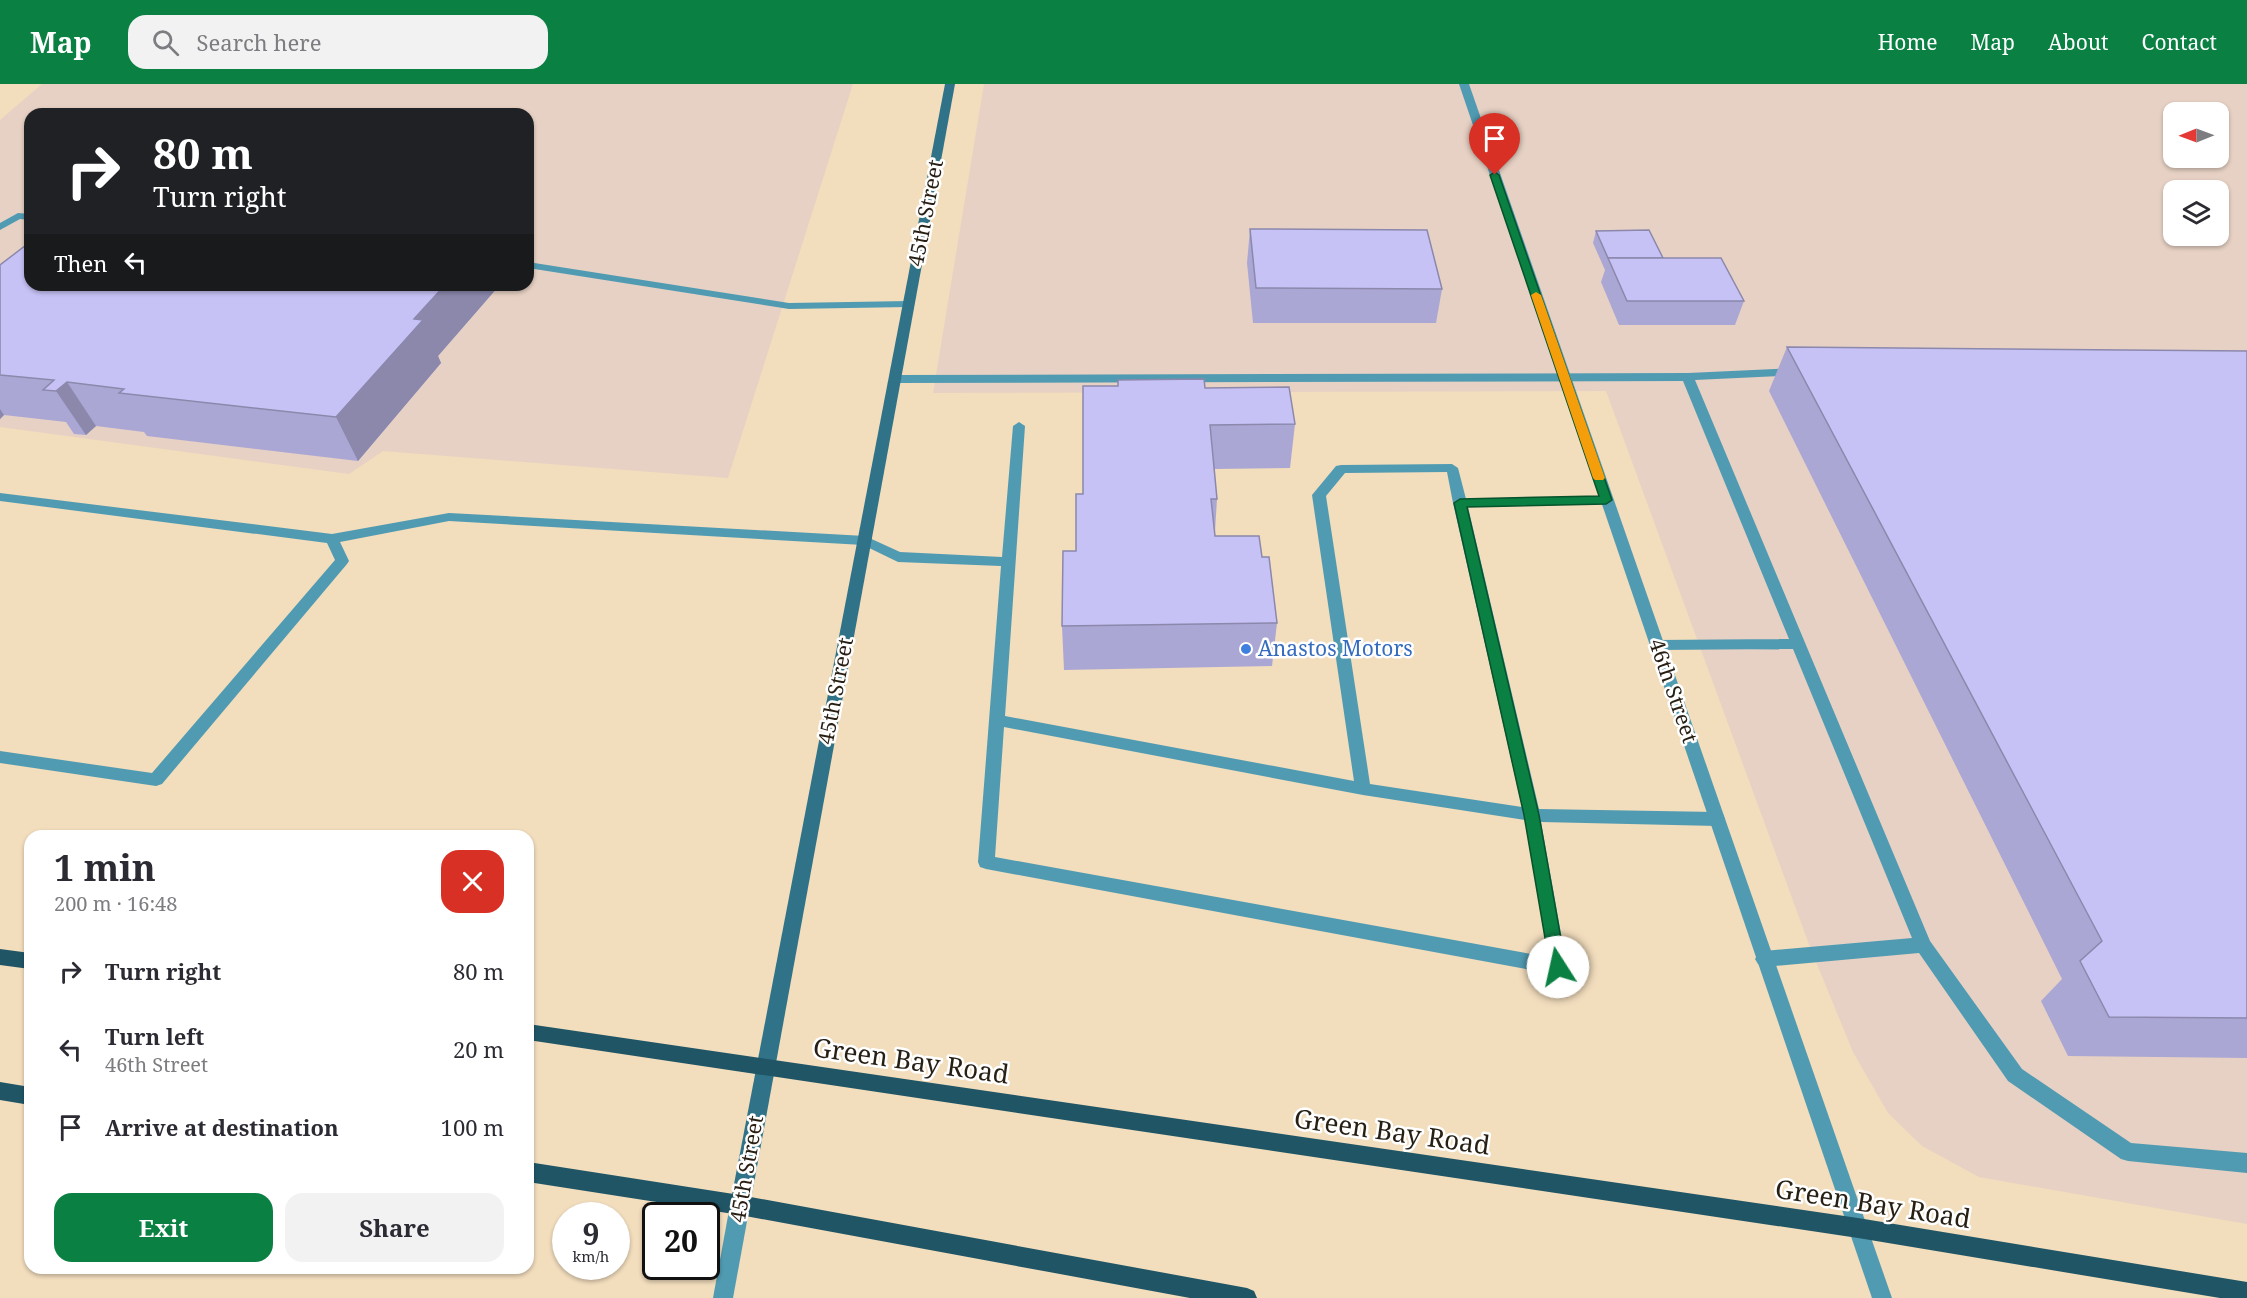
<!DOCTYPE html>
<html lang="en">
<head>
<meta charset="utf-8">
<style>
	body { margin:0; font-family:"Noto Serif",serif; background:#f2f2f3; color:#2b2b33; height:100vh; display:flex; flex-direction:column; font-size:22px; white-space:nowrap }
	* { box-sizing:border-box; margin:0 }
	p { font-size:20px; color:#7c7c81 }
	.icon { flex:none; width:33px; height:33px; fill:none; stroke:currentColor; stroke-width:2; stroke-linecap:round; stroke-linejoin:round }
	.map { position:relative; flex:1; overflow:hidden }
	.drawer { position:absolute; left:24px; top:746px; width:510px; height:444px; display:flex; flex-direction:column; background:#fff; border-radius:18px; box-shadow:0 2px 4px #0004 }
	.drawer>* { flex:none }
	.top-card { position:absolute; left:24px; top:24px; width:510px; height:183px; border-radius:18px; box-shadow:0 2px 4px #0004; background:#202124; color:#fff; overflow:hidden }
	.needle { width:39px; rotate:269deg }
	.buttons { position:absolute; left:2163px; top:18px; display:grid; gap:12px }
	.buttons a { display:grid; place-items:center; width:66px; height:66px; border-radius:12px; background:#fff; box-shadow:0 2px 4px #0004; font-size:30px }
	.speed { position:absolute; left:552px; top:1118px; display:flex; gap:12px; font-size:30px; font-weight:700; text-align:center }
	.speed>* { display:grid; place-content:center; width:78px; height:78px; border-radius:50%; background:#fff; box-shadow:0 2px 4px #0004; line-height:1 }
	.speed small { font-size:15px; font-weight:400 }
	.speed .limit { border:3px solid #111; border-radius:9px; background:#fff; color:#111 }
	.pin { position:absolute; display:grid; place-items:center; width:51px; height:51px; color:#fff; margin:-62px -26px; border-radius:50% 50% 50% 0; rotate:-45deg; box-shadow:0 0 6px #0007 }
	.pin .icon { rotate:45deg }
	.me { position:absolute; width:66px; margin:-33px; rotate:350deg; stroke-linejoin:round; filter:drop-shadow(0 0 4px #0008) }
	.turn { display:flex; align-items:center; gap:21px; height:126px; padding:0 30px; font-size:27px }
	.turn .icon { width:78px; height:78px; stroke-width:2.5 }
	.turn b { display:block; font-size:42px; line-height:51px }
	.then { display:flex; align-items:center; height:57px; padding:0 30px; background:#0003; gap:12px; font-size:22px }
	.round { display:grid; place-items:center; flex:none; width:63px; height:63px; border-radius:18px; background:#f2f2f3 }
	.headline { display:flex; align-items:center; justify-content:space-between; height:102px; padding:0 30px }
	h1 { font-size:36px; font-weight:700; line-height:45px }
	.action { display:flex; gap:12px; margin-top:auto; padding:12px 30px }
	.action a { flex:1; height:69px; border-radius:18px; background:#0b8043; color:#fff; font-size:24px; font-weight:700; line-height:69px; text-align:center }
	.action a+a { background:#f2f2f3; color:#2b2b33 }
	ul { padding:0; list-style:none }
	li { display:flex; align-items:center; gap:18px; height:78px; padding:0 30px }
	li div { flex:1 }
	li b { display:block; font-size:22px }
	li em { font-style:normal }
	header { display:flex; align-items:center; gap:36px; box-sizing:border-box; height:84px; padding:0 30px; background:#0b8043; color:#fff }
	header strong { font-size:28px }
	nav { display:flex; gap:33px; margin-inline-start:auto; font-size:21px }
	.search { width:420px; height:54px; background:#f2f2f3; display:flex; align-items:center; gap:15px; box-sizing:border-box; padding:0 21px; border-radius:18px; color:#7c7c81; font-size:22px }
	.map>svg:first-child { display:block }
	.industrial { fill:#e7d1c4; fill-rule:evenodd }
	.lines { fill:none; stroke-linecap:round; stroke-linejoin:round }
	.lane { fill:#519bb2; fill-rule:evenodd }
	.street { fill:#519bb2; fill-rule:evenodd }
	.secondary { fill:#307287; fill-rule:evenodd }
	.primary { fill:#205566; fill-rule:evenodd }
	.wall { fill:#aba7d4 }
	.shaded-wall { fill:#8b88ac }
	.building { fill:#c7c2f6; stroke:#8b88ac; stroke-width:1.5 }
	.route { fill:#0b8043; stroke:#07532c; stroke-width:1.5 }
	.slow { fill:#f59e0b }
	.shop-dot { fill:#3f7fe0; stroke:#fff; stroke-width:2 }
	.labels { text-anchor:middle; stroke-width:5; stroke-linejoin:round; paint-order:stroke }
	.street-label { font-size:21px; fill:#271f14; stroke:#fff }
	.shop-label { font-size:21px; fill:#366cbe; stroke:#fff; text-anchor:start }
	.near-street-label { font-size:26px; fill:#271f14; stroke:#fff }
</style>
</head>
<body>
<header>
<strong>Map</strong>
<div class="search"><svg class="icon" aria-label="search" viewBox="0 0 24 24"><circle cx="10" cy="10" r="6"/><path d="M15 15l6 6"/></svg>Search here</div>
<nav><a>Home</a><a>Map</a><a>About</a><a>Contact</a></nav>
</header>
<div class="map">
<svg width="2247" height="1214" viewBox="0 0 2247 1214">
	<rect width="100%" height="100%" fill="#f2ddbd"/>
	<!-- industrial -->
	<g class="industrial">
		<path d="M42,0H853L728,394L383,367L349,390L0,343V36ZM30,30H528V201H30Z"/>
		<path d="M984,0H2247V1140L1979,1093L1922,1062L1888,1029L1853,968L1810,863L1606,307L933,309ZM2174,28H2218V74H2174ZM2174,106H2218V152H2174Z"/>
	</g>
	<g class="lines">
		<!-- lane -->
		<g class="lane">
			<polygon points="18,129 30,130 30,136 20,135 0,146 0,139"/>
			<polygon points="528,178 789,219 909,217 915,220 909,223 789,225 528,184"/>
			<polygon points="1795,284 1801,288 1799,291 1695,296 1930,857 2022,985 2131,1059 2247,1069 2247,1089 2128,1077 2121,1075 2008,997 1919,869 1764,883 1758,880 1755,875 1758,870 1764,867 1912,854 1793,565 1657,566 1650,561 1657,556 1789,555 1683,297 895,299 889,295 895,291 1688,289"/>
			<path d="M1019,338L1025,342L1005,632L1354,697L1312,411L1336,382L1341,381L1452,380L1458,384L1466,415L1606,412L1613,416L1606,420L1468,423L1539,725L1717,728L1723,730L1725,735L1723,740L1717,742L1541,738L1567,883L1564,888L1558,891L986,785L980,783L978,778L1001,482L898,478L863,461L449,437L340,458L349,477L347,480L162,700L156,702L0,679V667L152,689L335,476L327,459L0,417V409L332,450L449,429L865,452L900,468L1002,473L1013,342ZM1447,388L1453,419L1522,723L1370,700L1326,412L1345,389ZM1004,643L1363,711L1525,736L1548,873L995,773Z"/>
		</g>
		<!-- street -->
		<g class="street">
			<polygon points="1459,0 1469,0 1892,1214 1872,1214"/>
			<polygon points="740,1111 747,1114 750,1121 733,1214 713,1214 730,1121 733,1114"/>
		</g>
		<!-- secondary -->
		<polygon class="secondary" points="945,0 955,0 750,1121 747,1128 740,1131 733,1128 730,1121"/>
		<!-- primary -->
		<g class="primary">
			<polygon points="0,865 30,869 30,885 0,881"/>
			<polygon points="528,940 1858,1134 2247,1198 2247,1214 2220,1214 1858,1154 528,956"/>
			<polygon points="0,998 30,1003 30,1021 0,1016"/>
			<polygon points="528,1078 740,1111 1247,1204 1254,1207 1257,1214 1190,1214 740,1131 528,1098"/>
		</g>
	</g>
	<!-- wall -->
	<g class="wall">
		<polygon points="1250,145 1442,205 1436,239 1253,239 1247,179"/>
		<polygon points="1596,147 1663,174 1744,217 1735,241 1619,241 1601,198 1605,186 1593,159"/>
		<polygon points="0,181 498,203 438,272 441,279 358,377 147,352 144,348 96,342 86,351 74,350 66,338 4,331 0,335"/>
		<polygon points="1787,263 2247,267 2247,974 2068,972 2041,917 2062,895 1769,307"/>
		<polygon points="1205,304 1295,340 1290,384 1214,385 1217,415 1215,447 1215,452 1262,473 1277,539 1272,582 1064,586 1062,542 1076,467 1083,410"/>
	</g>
	<!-- shaded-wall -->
	<g class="shaded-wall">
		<polygon points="445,201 497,201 498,203 438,272 441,279 358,377 336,333 414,235"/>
		<polygon points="67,298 96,342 86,351 56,307"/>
		<polygon points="0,325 4,331 0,335"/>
	</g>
	<!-- building -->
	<g class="building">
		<polygon points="1250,145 1427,146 1442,205 1256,204"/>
		<polygon points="1649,146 1663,174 1608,174 1596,147"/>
		<polygon points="30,158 30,201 445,201 414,235 423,236 336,333 119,309 124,305 67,298 56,307 43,306 54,296 0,291 0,181"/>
		<polygon points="1608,174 1721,174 1744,217 1627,217"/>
		<polygon points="1787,263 2247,267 2247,934 2109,933 2080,877 2102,857"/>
		<polygon points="1204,295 1205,304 1289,303 1295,340 1210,341 1217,415 1211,415 1215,452 1259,452 1262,473 1269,473 1277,539 1062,542 1063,467 1076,467 1076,410 1083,410 1083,302 1118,302 1118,296"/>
	</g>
	<!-- route -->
	<polygon class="route" points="1495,88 1499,91 1612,416 1606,420 1467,423 1539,731 1566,883 1563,888 1558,890 1552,888 1550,883 1524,731 1454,419 1460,415 1599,412 1490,91"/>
	<!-- slow -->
	<polygon class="slow" points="1536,208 1541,211 1605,394 1603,396 1595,396 1593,394 1531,211"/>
	<!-- markers -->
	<circle class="shop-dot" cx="1246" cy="565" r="6"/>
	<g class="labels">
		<!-- street labels -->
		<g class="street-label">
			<text transform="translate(926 129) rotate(-79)" y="7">45th Street</text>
			<text transform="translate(836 607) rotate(-79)" y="7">45th Street</text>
			<text transform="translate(1673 607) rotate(71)" y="7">46th Street</text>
			<text transform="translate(747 1085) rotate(-80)" y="7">45th Street</text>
		</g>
		<!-- shop labels -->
		<g class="shop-label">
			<text x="1258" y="572">Anastos Motors</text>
		</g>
		<!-- near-street labels -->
		<g class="near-street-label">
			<text transform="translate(911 977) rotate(8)" y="9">Green Bay Road</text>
			<text transform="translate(1392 1048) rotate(8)" y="9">Green Bay Road</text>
			<text transform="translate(1873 1120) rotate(9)" y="9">Green Bay Road</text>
		</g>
	</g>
</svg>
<div class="buttons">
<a><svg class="needle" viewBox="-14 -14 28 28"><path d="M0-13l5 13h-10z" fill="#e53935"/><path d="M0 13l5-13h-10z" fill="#7c7c81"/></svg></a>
<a><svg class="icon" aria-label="layers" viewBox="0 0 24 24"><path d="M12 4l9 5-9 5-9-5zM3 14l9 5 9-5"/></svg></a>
</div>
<div class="speed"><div>9<small>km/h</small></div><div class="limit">20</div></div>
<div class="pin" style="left:1495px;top:91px;background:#d93025"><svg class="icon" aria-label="arrive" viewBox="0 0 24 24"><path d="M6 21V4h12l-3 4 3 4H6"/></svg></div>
<svg class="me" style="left:1558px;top:883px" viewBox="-20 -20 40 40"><circle r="19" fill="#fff"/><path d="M0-13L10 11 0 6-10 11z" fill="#0b8043"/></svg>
<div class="top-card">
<div class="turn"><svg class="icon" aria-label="right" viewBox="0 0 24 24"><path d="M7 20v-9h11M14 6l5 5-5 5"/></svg><div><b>80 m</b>Turn right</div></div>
<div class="then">Then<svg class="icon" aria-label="left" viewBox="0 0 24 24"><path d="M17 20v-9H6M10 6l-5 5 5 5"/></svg></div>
</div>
<section class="drawer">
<div class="headline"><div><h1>1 min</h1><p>200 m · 16:48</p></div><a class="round" style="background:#d93025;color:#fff"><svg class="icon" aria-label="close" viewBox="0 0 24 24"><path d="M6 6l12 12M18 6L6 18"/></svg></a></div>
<ul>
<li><svg class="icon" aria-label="right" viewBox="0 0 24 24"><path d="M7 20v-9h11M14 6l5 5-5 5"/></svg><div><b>Turn right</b></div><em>80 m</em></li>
<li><svg class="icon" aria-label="left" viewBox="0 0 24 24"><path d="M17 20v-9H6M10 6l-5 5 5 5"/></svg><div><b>Turn left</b><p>46th Street</p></div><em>20 m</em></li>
<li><svg class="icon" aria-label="arrive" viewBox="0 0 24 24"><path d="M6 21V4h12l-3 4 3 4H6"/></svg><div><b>Arrive at destination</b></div><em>100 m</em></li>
</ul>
<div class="action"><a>Exit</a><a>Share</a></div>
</section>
</div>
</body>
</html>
